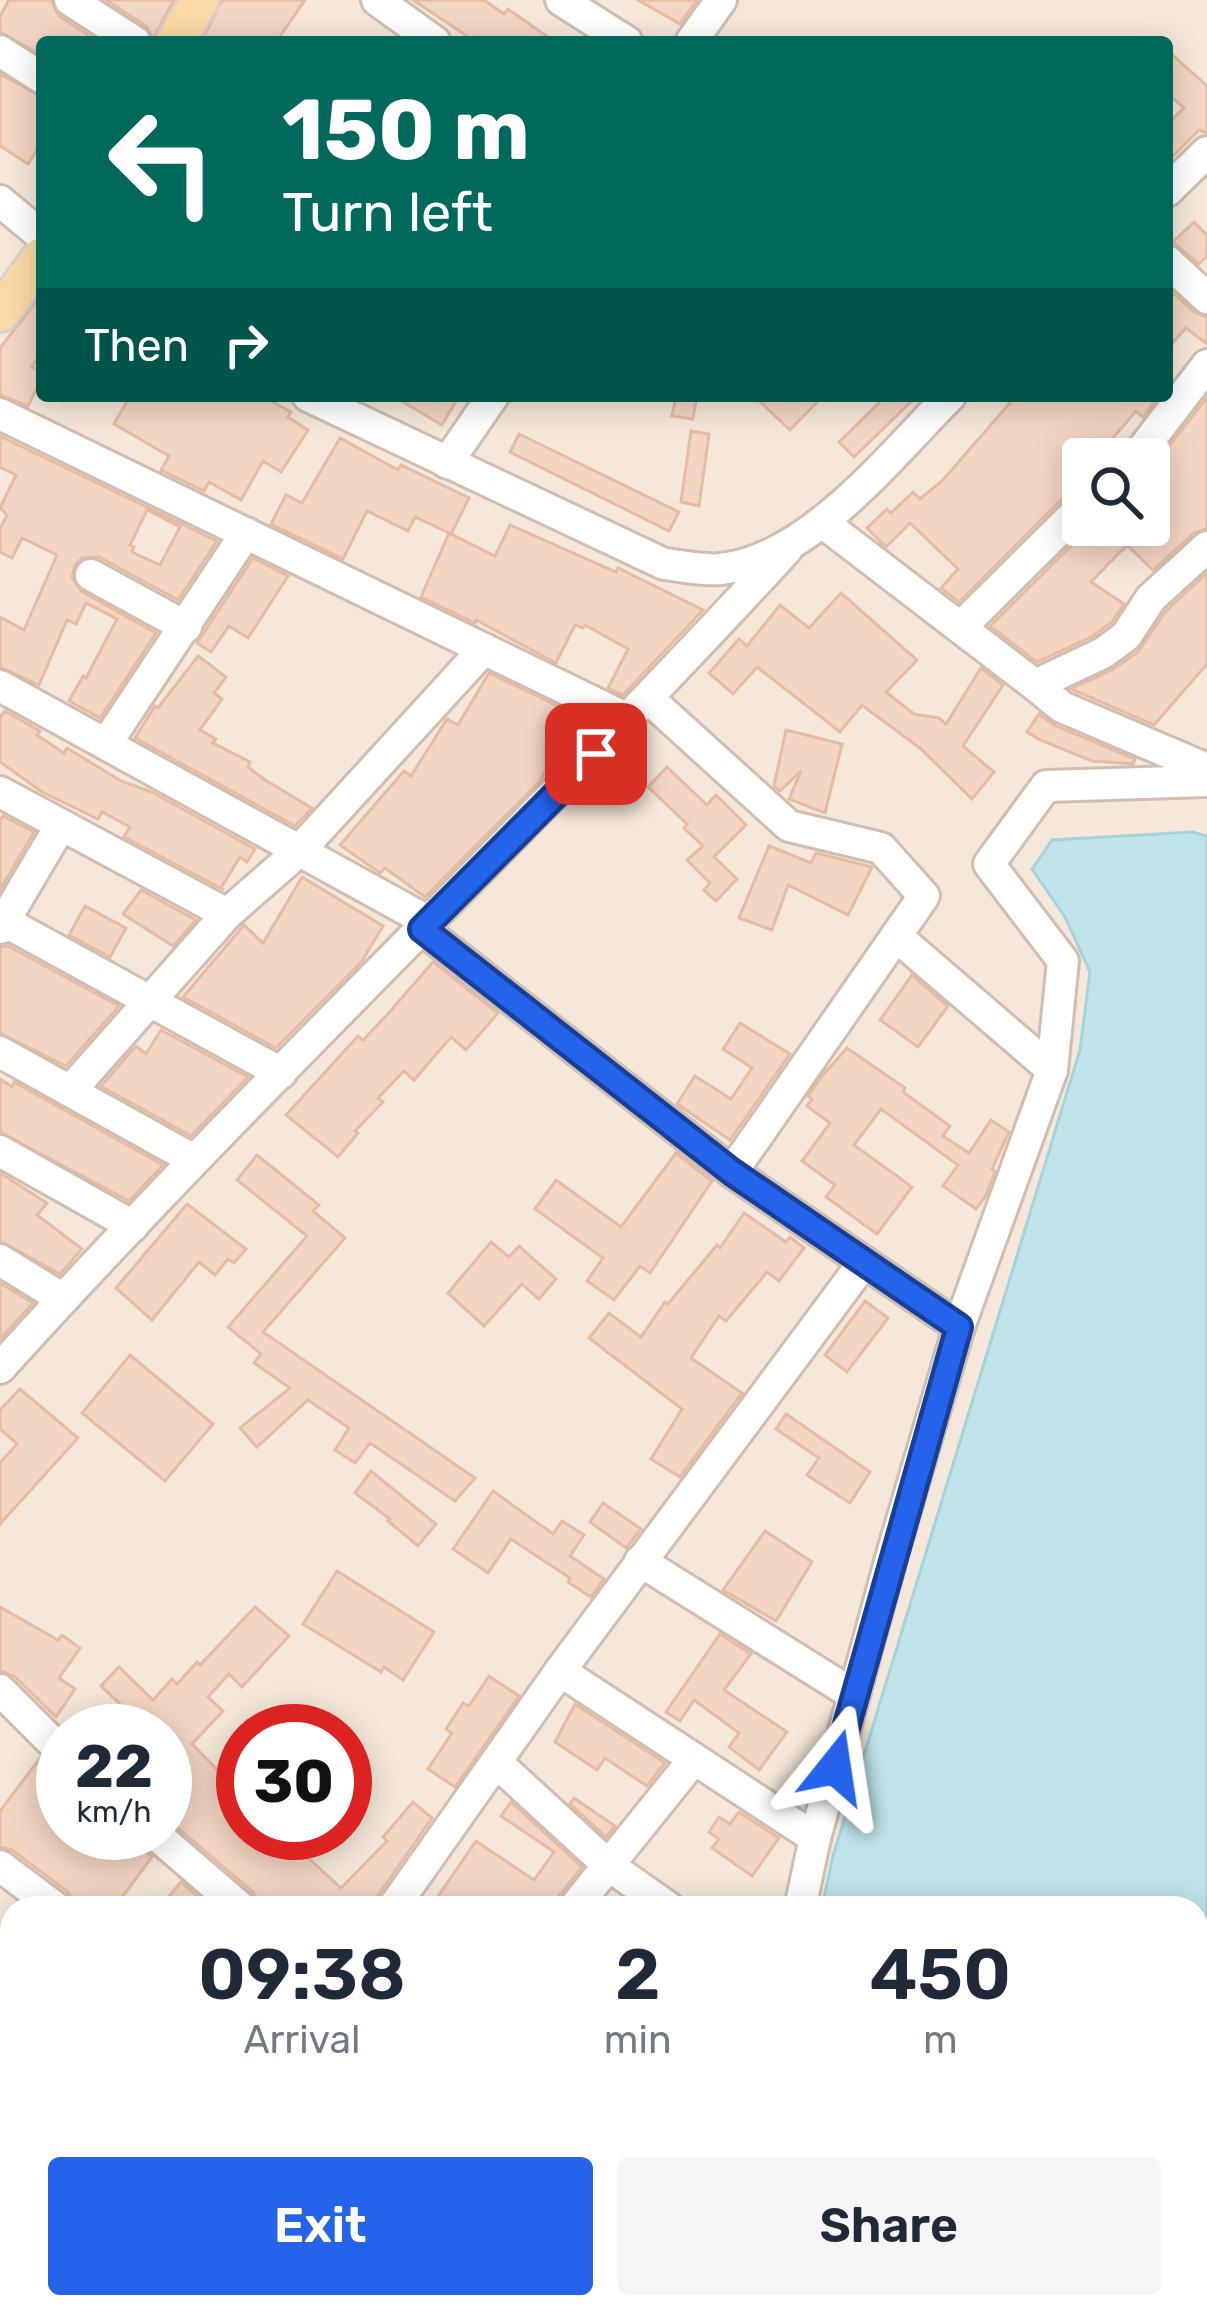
<!DOCTYPE html>
<html lang="en">
<head>
<meta charset="utf-8">
<style>
	body { margin:0; font-family:Rubik,sans-serif; background:#f6f6f7; color:#1f2937; height:100vh; display:flex; flex-direction:column; font-size:45px; white-space:nowrap }
	* { box-sizing:border-box; margin:0 }
	p { font-size:39px; color:#747a83 }
	.icon { flex:none; width:66px; height:66px; fill:none; stroke:currentColor; stroke-width:2; stroke-linecap:round; stroke-linejoin:round }
	.map { position:relative; flex:1; overflow:hidden }
	.drawer { position:absolute; left:0px; top:1896px; width:1209px; height:423px; display:flex; flex-direction:column; background:#fff; border-radius:36px 36px 0 0; box-shadow:0 6px 30px #0003 }
	.drawer>* { flex:none }
	.banner { position:absolute; left:36px; top:36px; width:1137px; height:366px; border-radius:12px; box-shadow:0 6px 30px #0003; background:#00695c; color:#fff; overflow:hidden }
	.controls { position:absolute; left:1062px; top:438px; display:grid; gap:24px }
	.controls a { display:grid; place-items:center; width:108px; height:108px; border-radius:12px; background:#fff; box-shadow:0 6px 30px #0003; font-size:60px }
	.speed { position:absolute; left:36px; top:1704px; display:flex; gap:24px; font-size:60px; font-weight:700; text-align:center }
	.speed>* { display:grid; place-content:center; width:156px; height:156px; border-radius:50%; background:#fff; box-shadow:0 6px 30px #0003; line-height:1 }
	.speed small { font-size:30px; font-weight:400 }
	.speed .limit { border:18px solid #d22; background:#fff; color:#111 }
	.pin { position:absolute; display:grid; place-items:center; width:102px; height:102px; color:#fff; margin:-51px; border-radius:24px; box-shadow:0 6px 18px #0006 }
	.me { position:absolute; width:132px; margin:-66px; rotate:15deg; stroke-linejoin:round; filter:drop-shadow(0 0 9px #0008) }
	.turn { display:flex; align-items:center; gap:42px; height:252px; padding:0 48px; font-size:54px }
	.turn .icon { width:156px; height:156px; stroke-width:2.5 }
	.turn b { display:block; font-size:84px; line-height:102px }
	.then { display:flex; align-items:center; height:114px; padding:0 48px; background:#0003; gap:24px; font-size:45px }
	.eta { display:flex; justify-content:space-evenly; align-items:center; height:204px; text-align:center }
	.eta b { font-size:72px; font-weight:600; line-height:84px }
	.primary-button { display:flex; gap:24px; margin-top:auto; padding:24px 48px }
	.primary-button a { flex:1; height:138px; border-radius:12px; background:#2563eb; color:#fff; font-size:48px; font-weight:600; line-height:138px; text-align:center }
	.primary-button a+a { background:#f6f6f7; color:#1f2937 }
	.map>svg:first-child { display:block }
	.residential { fill:#f5e8da; fill-rule:evenodd }
	.water { fill:#bfe3e8; stroke:#a5d3da; stroke-width:3 }
	.building { fill:#f3d5c3; stroke:#e6bba3; stroke-width:3; fill-rule:evenodd }
	.lines { fill:none; stroke-linecap:round; stroke-linejoin:round }
	.minor-casing { stroke:#d1beb0; stroke-width:36 }
	.major-casing { stroke:#dad1cd; stroke-width:42 }
	.minor { stroke:#fff; stroke-width:30 }
	.major { stroke:#fbd9a5; stroke-width:36 }
	.route-casing { stroke:#184099; stroke-width:30 }
	.route { stroke:#2563eb; stroke-width:21 }
</style>
</head>
<body>
<div class="map">
<svg width="1207" height="2318" viewBox="0 0 1207 2318">
	<rect width="100%" height="100%" fill="#fdf6ec"/>
	<!-- residential -->
	<path class="residential" d="M0,0H1207V2318H0ZM42,42H1167V396H42ZM1083,459H1149V525H1083ZM63,1731H165V1833H63ZM243,1731H345V1833H243ZM12,1908H1197V2307H12Z"/>
	<!-- water -->
	<polygon class="water" points="1193,832 1207,836 1207,2318 814,2318 817,2307 1197,2307 1197,1908 822,1908 833,1856 1080,1050 1090,972 1065,917 1032,869 1052,840"/>
	<!-- building -->
	<g class="building">
		<polygon points="9,0 51,0 59,16 99,42 42,42 42,55 0,32 0,16"/>
		<polygon points="106,0 174,0 153,38 146,26"/>
		<polygon points="222,0 305,0 276,42 201,42"/>
		<polygon points="413,0 484,0 504,14 508,9 555,42 476,42"/>
		<polygon points="638,0 697,0 680,24"/>
		<polygon points="1167,50 1207,86 1207,133 1199,130 1167,162 1167,124 1184,108 1167,93"/>
		<polygon points="0,74 42,97 42,142 28,164 0,146"/>
		<polygon points="1194,222 1207,235 1207,256 1199,264 1173,242"/>
		<polygon points="1167,288 1194,312 1207,317 1207,344 1186,328 1167,349"/>
		<polygon points="42,294 42,350 32,367 42,372 42,378 28,406 0,395 0,348"/>
		<polygon points="130,396 262,396 291,412 288,417 308,430 281,472 263,461 241,500 209,482 204,491 161,470 169,456 114,424"/>
		<polygon points="393,396 459,396 442,425"/>
		<polygon points="676,396 697,396 693,419 672,416"/>
		<polygon points="754,396 823,396 790,430"/>
		<polygon points="886,396 917,396 854,457 839,442"/>
		<polygon points="1016,396 1159,396 1143,417 1136,411 1113,438 1120,446 1116,459 1083,459 1083,487 1069,492 959,602 941,588 958,569 910,523 886,547 867,528 887,509 891,513 913,492 920,499 942,481"/>
		<polygon points="1207,397 1207,528 1194,533 1153,570 1128,546 1121,551 1091,582 1124,604 1112,622 1093,636 1037,662 990,626 1092,525 1149,525 1149,472"/>
		<polygon points="691,431 709,434 699,506 681,502"/>
		<polygon points="519,434 679,512 669,531 510,452"/>
		<path d="M0,436L217,541L178,600L99,557L82,558L75,565L72,577L81,591L156,633L100,718L69,701L83,676L86,678L117,619L86,603L76,624L67,620L39,685L0,667V617L24,630L57,555L22,538L12,558L0,552V529L7,515L0,508L16,475L0,467ZM147,510L180,527L160,565L132,552L134,547L130,545Z"/>
		<polygon points="340,438 398,470 401,465 469,498 451,534 495,556 510,525 616,572 618,568 703,610 623,695 608,688 628,649 585,625 583,628 575,625 556,663 476,620 475,623 421,597 449,533 415,517 408,531 367,511 343,559 271,524 286,495 302,503"/>
		<polygon points="253,558 288,576 248,638 229,626 211,652 197,643"/>
		<polygon points="1207,573 1207,664 1154,725 1071,689 1112,670 1138,652 1166,611"/>
		<polygon points="841,593 917,660 886,692 914,714 939,718 946,724 981,668 1003,685 963,746 994,772 972,799 921,749 862,705 840,732 757,667 733,694 709,673 739,639 747,646 780,605 809,628"/>
		<polygon points="198,656 226,677 214,693 222,699 200,730 216,739 213,743 250,762 248,767 265,780 312,808 295,826 135,738 155,706 158,708"/>
		<polygon points="489,673 580,717 539,782 425,897 385,868 380,873 340,845 404,771 411,776 447,719 458,725"/>
		<polygon points="5,711 40,731 37,735 64,753 67,748 121,781 152,792 255,849 247,862 240,857 221,888 224,890 124,837 130,827 102,812 98,819 42,792 0,762 0,717"/>
		<polygon points="1039,714 1054,725 1135,759 1133,764 1092,761 1040,740 1027,732"/>
		<polygon points="786,730 842,744 825,813 789,799 801,771 780,791 774,786"/>
		<polygon points="667,767 707,805 716,795 746,825 714,857 737,879 716,901 704,890 710,883 687,860 703,846 684,828 687,824 648,787"/>
		<polygon points="3,816 34,832 0,890 0,820"/>
		<polygon points="769,846 811,863 816,853 872,867 848,915 788,885 772,930 739,918"/>
		<polygon points="302,877 383,926 362,961 276,1048 183,997 244,925 263,943"/>
		<polygon points="141,890 196,920 173,946 123,914"/>
		<polygon points="85,906 126,928 110,957 69,935"/>
		<polygon points="8,946 119,1006 66,1066 0,1033 0,947"/>
		<polygon points="433,962 498,1013 466,1050 451,1037 414,1080 404,1071 378,1098 383,1102 355,1131 358,1133 338,1157 286,1115 358,1036 363,1040 386,1016"/>
		<polygon points="912,975 948,1006 918,1047 880,1020"/>
		<polygon points="740,1023 790,1054 730,1140 677,1104 695,1076 731,1099 752,1068 723,1049"/>
		<polygon points="161,1030 248,1077 191,1136 101,1086 136,1046 146,1054"/>
		<polygon points="847,1048 905,1088 903,1092 950,1126 943,1136 969,1153 991,1120 1009,1132 992,1169 995,1171 986,1196 976,1209 943,1186 958,1165 881,1109 854,1145 912,1187 877,1234 826,1197 835,1185 802,1161 830,1123 807,1106 812,1099 808,1096 823,1075"/>
		<polygon points="0,1079 12,1087 14,1082 163,1165 129,1201 0,1132"/>
		<polygon points="676,1153 712,1181 650,1273 640,1266 614,1300 587,1281 603,1258 535,1209 556,1180 621,1227"/>
		<polygon points="257,1155 319,1205 313,1211 345,1238 263,1332 475,1478 455,1501 370,1443 355,1463 335,1450 349,1428 308,1400 257,1447 240,1428 290,1388 254,1363 261,1354 228,1327 307,1236 237,1180"/>
		<polygon points="0,1173 47,1203 37,1215 82,1249 60,1274 0,1241"/>
		<polygon points="187,1204 246,1249 234,1263 228,1259 215,1275 199,1262 152,1320 116,1288"/>
		<polygon points="744,1213 786,1242 790,1237 804,1248 779,1281 767,1272 726,1321 719,1316 691,1358 742,1393 680,1477 651,1459 682,1409 589,1338 609,1313 641,1337 665,1302 668,1304 717,1245 720,1248"/>
		<polygon points="491,1242 509,1257 519,1246 556,1279 539,1299 522,1284 484,1326 448,1293"/>
		<polygon points="0,1283 33,1303 0,1339"/>
		<polygon points="865,1301 888,1318 847,1372 825,1355"/>
		<polygon points="130,1355 213,1424 165,1481 82,1413"/>
		<polygon points="20,1389 78,1438 0,1524 0,1463 17,1444 0,1429 0,1410"/>
		<polygon points="786,1414 870,1472 850,1503 807,1475 819,1458 776,1429"/>
		<polygon points="371,1471 436,1524 418,1546 388,1521 390,1519 355,1493"/>
		<polygon points="493,1491 553,1534 562,1521 584,1535 570,1556 604,1579 591,1597 568,1582 570,1578 511,1539 488,1573 453,1549"/>
		<polygon points="603,1503 641,1529 626,1548 590,1522"/>
		<polygon points="765,1531 812,1562 776,1621 723,1590"/>
		<polygon points="337,1571 434,1632 403,1680 384,1667 381,1672 303,1624"/>
		<polygon points="0,1607 58,1640 62,1635 80,1648 59,1678 75,1689 56,1717 14,1676 0,1671"/>
		<polygon points="255,1607 289,1636 242,1687 229,1674 208,1697 223,1711 192,1744 243,1796 243,1833 298,1833 290,1841 341,1888 387,1841 383,1837 413,1802 432,1818 377,1897 374,1908 260,1908 254,1893 165,1817 165,1731 94,1731 121,1705 101,1686 119,1667 153,1700 172,1679 177,1684 197,1662 200,1665"/>
		<polygon points="720,1634 751,1654 724,1690 787,1732 759,1770 729,1747 739,1733 694,1700 680,1721 666,1712"/>
		<polygon points="489,1676 519,1696 455,1787 428,1769 452,1733 446,1729 463,1703 469,1706"/>
		<polygon points="575,1704 665,1763 647,1786 605,1758 597,1770 555,1742"/>
		<polygon points="40,1758 63,1772 63,1833 135,1833 140,1847 152,1857 114,1908 75,1908 68,1892 12,1850 0,1847 0,1811"/>
		<polygon points="574,1798 615,1826 606,1837 570,1804"/>
		<polygon points="511,1802 582,1867 559,1896 555,1908 430,1908 476,1841 534,1880 554,1852 501,1816"/>
		<polygon points="739,1812 779,1838 752,1876 712,1848 719,1839 709,1832 719,1817 730,1824"/>
		<polygon points="181,1882 211,1908 175,1908 166,1900"/>
	</g>
	<g class="lines">
		<defs>
			<g id="minor">
				<polyline points="70,0 135,42"/>
				<polyline points="377,0 435,42"/>
				<polyline points="561,0 627,42"/>
				<polyline points="691,42 721,0"/>
				<polyline points="0,51 42,78"/>
				<polyline points="1167,191 1207,152"/>
				<polyline points="0,201 42,236"/>
				<polyline points="1167,261 1207,298"/>
				<path d="M308,396L664,564C682,566 703,571 721,569C809,560 890,456 950,396"/>
				<polyline points="0,414 630,720"/>
				<polyline points="1135,459 1207,365"/>
				<polyline points="447,463 493,396"/>
				<polyline points="822,522 1035,685 1103,653 1126,636 1151,598 1207,547"/>
				<polyline points="91,575 186,627"/>
				<polyline points="962,626 1083,506"/>
				<polyline points="1035,685 1062,707 1207,769"/>
				<polyline points="0,686 429,922"/>
				<polyline points="106,744 246,533"/>
				<polyline points="0,792 227,914 70,1091"/>
				<polyline points="227,914 299,851 484,649"/>
				<polyline points="0,919 281,1073"/>
				<polyline points="0,928 61,825"/>
				<polyline points="422,929 732,1172 924,896 881,848 789,826 649,699"/>
				<polyline points="896,936 1052,1070"/>
				<polyline points="0,1052 194,1160"/>
				<polyline points="0,1151 133,1226"/>
				<polyline points="732,1172 959,1327 1052,1070 1063,961 989,864 1046,786 1207,781"/>
				<polyline points="0,1260 63,1299"/>
				<polyline points="864,1262 560,1671 815,1838 893,1551 959,1327"/>
				<path d="M0,1368C254,1087 531,828 787,549"/>
				<polyline points="640,1561 854,1695"/>
				<polyline points="0,1690 63,1753"/>
				<polyline points="496,1762 608,1865 669,1908"/>
				<polyline points="154,1833 241,1908"/>
				<polyline points="0,1866 56,1908"/>
				<polyline points="393,1908 560,1671"/>
				<polyline points="574,1908 694,1759"/>
				<polyline points="800,1908 815,1838"/>
				<polyline points="0,2033 12,2043"/>
				<polyline points="0,2104 12,2113"/>
				<polyline points="0,2168 12,2153"/>
				<polyline points="0,2307 14,2318"/>
				<polyline points="266,2307 281,2318"/>
				<polyline points="543,2307 557,2318"/>
				<polyline points="751,2307 768,2318"/>
			</g>
			<g id="major">
				<polyline points="175,42 200,0"/>
				<polyline points="0,313 42,256"/>
			</g>
		</defs>
		<!-- minor casing -->
		<use href="#minor" class="minor-casing"/>
		<!-- major casing -->
		<use href="#major" class="major-casing"/>
		<!-- minor -->
		<use href="#minor" class="minor"/>
		<!-- major -->
		<use href="#major" class="major"/>
	</g>
	<g class="lines">
		<defs>
			<polyline id="route" points="596,754 422,929 732,1172 959,1327 835,1767"/>
		</defs>
		<!-- route casing -->
		<use href="#route" class="route-casing"/>
		<!-- route -->
		<use href="#route" class="route"/>
	</g>
</svg>
<div class="controls">
<a><svg class="icon" aria-label="search" viewBox="0 0 24 24"><circle cx="10" cy="10" r="6"/><path d="M15 15l6 6"/></svg></a>
</div>
<div class="speed"><div>22<small>km/h</small></div><div class="limit">30</div></div>
<div class="pin" style="left:596px;top:754px;background:#d93025"><svg class="icon" aria-label="arrive" viewBox="0 0 24 24"><path d="M6 21V4h12l-3 4 3 4H6"/></svg></div>
<svg class="me" style="left:835px;top:1767px" viewBox="-20 -20 40 40"><path d="M0-17L14 15 0 8-14 15z" fill="#2563eb" stroke="#fff" stroke-width="4"/></svg>
<div class="banner">
<div class="turn"><svg class="icon" aria-label="left" viewBox="0 0 24 24"><path d="M17 20v-9H6M10 6l-5 5 5 5"/></svg><div><b>150 m</b>Turn left</div></div>
<div class="then">Then<svg class="icon" aria-label="right" viewBox="0 0 24 24"><path d="M7 20v-9h11M14 6l5 5-5 5"/></svg></div>
</div>
<section class="drawer">
<div class="eta">
<div><b>09:38</b><p>Arrival</p></div>
<div><b>2</b><p>min</p></div>
<div><b>450</b><p>m</p></div>
</div>
<div class="primary-button"><a>Exit</a><a>Share</a></div>
</section>
</div>
</body>
</html>
